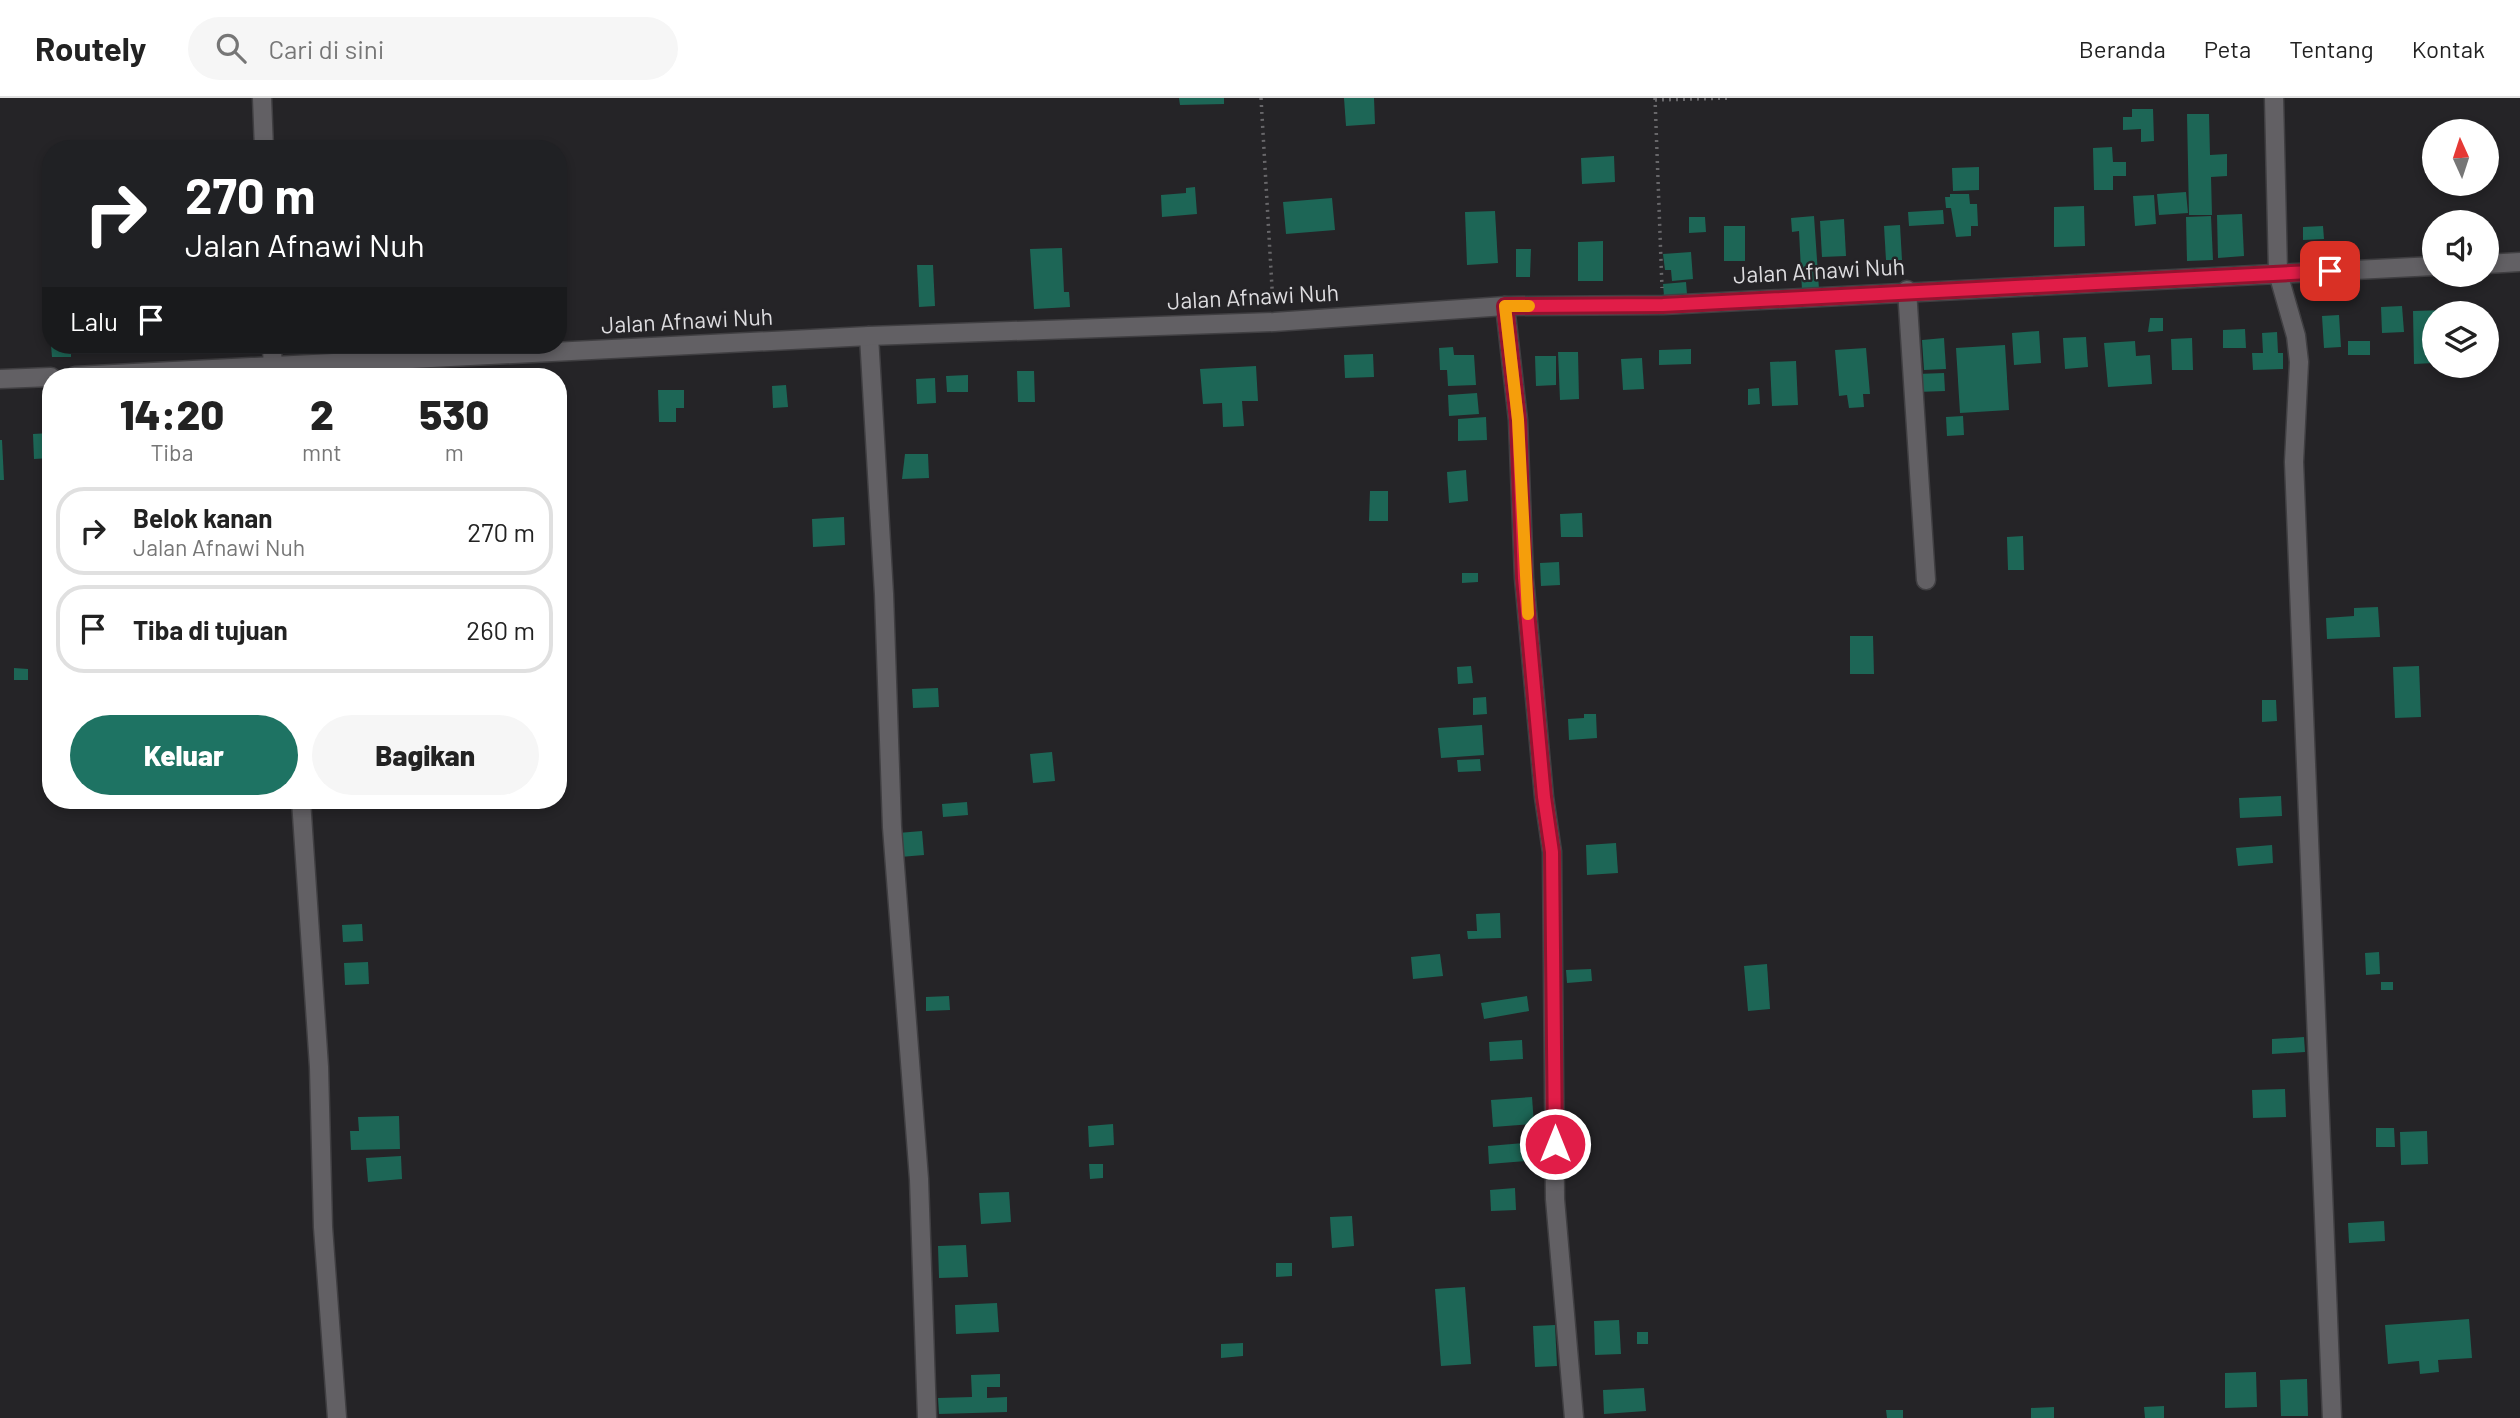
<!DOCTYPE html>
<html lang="id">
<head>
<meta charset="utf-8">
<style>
	body { margin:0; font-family:Barlow,sans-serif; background:#f6f6f6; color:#222; height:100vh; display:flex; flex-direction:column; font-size:26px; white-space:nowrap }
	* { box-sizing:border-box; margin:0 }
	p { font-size:23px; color:#767676 }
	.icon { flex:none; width:38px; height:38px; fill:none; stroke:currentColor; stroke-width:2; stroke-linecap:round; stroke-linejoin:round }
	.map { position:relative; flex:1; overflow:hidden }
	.side { position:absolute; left:42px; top:270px; width:525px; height:441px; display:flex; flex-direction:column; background:#fff; border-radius:28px; box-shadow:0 4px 10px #0003 }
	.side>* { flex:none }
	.banner { position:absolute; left:42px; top:42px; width:525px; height:214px; border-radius:28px; box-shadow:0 4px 10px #0003; background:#202124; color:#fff; overflow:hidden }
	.needle { width:46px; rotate:357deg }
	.fabs { position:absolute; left:2422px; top:21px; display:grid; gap:14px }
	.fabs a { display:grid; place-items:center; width:77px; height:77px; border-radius:50%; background:#fff; box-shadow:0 4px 10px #0003; font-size:35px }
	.pin { position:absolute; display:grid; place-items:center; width:60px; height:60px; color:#fff; margin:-30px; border-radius:14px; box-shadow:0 4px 10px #0006 }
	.me { position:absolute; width:77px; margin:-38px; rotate:0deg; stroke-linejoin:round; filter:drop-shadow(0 0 5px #0008) }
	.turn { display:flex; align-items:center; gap:24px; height:147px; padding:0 28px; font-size:32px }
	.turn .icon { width:91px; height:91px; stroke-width:2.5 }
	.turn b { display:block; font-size:49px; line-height:60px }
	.then { display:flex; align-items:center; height:66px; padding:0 28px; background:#0003; gap:14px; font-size:26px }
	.eta { display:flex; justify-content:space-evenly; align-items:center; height:119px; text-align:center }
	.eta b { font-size:42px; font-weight:800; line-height:49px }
	.button { display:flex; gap:14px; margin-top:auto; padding:14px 28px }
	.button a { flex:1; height:80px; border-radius:42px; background:#1e7363; color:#fff; font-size:28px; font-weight:800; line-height:80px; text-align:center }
	.button a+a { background:#f6f6f6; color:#222 }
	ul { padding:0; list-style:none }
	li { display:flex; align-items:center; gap:21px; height:88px; margin:0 14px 10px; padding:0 14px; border:4px solid #e0e0e0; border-radius:28px }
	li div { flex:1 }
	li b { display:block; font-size:26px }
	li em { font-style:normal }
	header { display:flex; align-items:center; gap:42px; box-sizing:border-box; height:98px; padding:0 35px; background:#fff; border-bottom:2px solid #e0e0e0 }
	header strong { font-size:33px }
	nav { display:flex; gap:38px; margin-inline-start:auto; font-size:24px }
	.search { width:490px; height:63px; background:#f6f6f6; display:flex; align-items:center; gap:18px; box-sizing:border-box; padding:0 24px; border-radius:38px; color:#767676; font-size:26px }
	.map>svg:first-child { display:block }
	.building { fill:#1d6656 }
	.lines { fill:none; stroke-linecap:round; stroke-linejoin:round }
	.minor-casing { stroke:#403f42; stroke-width:21 }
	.path { stroke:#68676a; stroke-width:3.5; stroke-dasharray:2 5; stroke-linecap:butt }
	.minor { stroke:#626064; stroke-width:18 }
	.route-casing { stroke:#92132f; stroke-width:18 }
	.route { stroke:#e11d48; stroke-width:12 }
	.slow { stroke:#f59e0b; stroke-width:12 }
	.labels { text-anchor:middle; stroke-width:5; stroke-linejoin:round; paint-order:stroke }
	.street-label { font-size:23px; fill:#dedde0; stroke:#252427 }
</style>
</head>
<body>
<header>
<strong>Routely</strong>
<div class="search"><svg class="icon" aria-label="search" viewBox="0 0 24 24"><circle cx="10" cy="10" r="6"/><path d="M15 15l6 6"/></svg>Cari di sini</div>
<nav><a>Beranda</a><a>Peta</a><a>Tentang</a><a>Kontak</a></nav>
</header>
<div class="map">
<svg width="2520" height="1320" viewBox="0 0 2520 1320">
	<rect width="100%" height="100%" fill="#252427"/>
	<!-- building -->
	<g class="building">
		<polygon points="1179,0 1224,0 1224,6 1180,7"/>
		<polygon points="1344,0 1374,0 1375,26 1346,28"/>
		<polygon points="2132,11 2153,11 2154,43 2141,44 2141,31 2123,32 2123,19 2132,19"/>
		<polygon points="2187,16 2209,16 2210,57 2227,56 2227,78 2211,79 2212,117 2189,117"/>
		<polygon points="2112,49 2113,64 2126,64 2126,78 2113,78 2113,92 2094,92 2093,50"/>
		<polygon points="1614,58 1615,84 1582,86 1581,60"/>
		<polygon points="1979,69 1979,92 1953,93 1952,70"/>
		<polygon points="1195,89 1197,116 1162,119 1161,97 1186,95 1186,90"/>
		<polygon points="2186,94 2188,115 2159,117 2157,96"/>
		<polygon points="1950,96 1969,96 1970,106 1977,106 1978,128 1971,128 1971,138 1956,139 1951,110 1946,110 1945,99 1950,99"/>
		<polygon points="2154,97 2156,126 2135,128 2133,98"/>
		<polygon points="1332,100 1335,132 1286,136 1283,104"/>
		<polygon points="2084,108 2085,148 2054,149 2054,109"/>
		<polygon points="1943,112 1944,126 1909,128 1908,114"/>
		<polygon points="1495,113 1498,165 1467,167 1465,114"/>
		<polygon points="2242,116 2244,158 2218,160 2217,117"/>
		<polygon points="1814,118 1819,191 1802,192 1799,133 1792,134 1791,120"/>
		<polygon points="2211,118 2213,162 2187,163 2186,119"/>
		<polygon points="1689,119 1705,119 1706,134 1689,135"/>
		<polygon points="1844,121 1846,158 1822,159 1820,123"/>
		<polygon points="1900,127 1902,162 1886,162 1884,128"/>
		<rect x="1724" y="128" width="21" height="35"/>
		<polygon points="2323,128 2324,141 2303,142 2303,129"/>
		<polygon points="1603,143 1603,183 1578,183 1578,144"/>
		<polygon points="1062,150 1064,194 1069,194 1070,209 1034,211 1030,151"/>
		<polygon points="1516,151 1531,151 1530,179 1516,179"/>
		<polygon points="1691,154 1693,181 1672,183 1671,172 1665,172 1663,156"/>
		<polygon points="917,167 933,167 935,208 919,209"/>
		<polygon points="1686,184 1687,196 1664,198 1663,186"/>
		<polygon points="2402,208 2404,234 2382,235 2381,209"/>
		<polygon points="2446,212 2446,215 2434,215 2434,265 2414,266 2413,213"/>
		<polygon points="2339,217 2341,249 2324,250 2322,218"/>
		<polygon points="2150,220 2163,220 2163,233 2148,234"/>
		<polygon points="2245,231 2246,250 2223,250 2223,232"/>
		<polygon points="2039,233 2041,265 2014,267 2012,235"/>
		<polygon points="2277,234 2278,255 2283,255 2283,271 2253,272 2252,255 2263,255 2262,235"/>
		<polygon points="2086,239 2088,269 2065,271 2063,240"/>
		<polygon points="1944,240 1946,271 1924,272 1922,242"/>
		<polygon points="2192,240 2193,272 2172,272 2171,241"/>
		<polygon points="2135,243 2136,258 2150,257 2152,286 2108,289 2104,245"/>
		<rect x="2348" y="243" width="22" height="14"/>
		<polygon points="51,247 71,247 71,259 52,259"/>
		<polygon points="2005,247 2009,312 1960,315 1956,250"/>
		<polygon points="1453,249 1454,257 1474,257 1476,287 1448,288 1447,272 1440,272 1439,250"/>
		<polygon points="1866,250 1870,296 1863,296 1864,309 1849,310 1847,297 1839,298 1835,252"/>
		<polygon points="1691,251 1691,266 1659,267 1659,252"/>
		<polygon points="1558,254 1578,254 1579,301 1560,302"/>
		<polygon points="1373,256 1374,279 1345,280 1344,257"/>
		<polygon points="1535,258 1556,258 1556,287 1536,288"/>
		<polygon points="1642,260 1644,291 1623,292 1621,261"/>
		<polygon points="1796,263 1798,307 1772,308 1770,264"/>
		<polygon points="1256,268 1258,303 1242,303 1244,328 1223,329 1222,305 1203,306 1200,271"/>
		<polygon points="1017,273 1034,273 1035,304 1018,304"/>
		<polygon points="1944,275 1945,293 1917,294 1917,276"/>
		<polygon points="968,277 968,294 947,294 946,278"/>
		<polygon points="935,280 936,305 917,306 916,281"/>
		<polygon points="786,287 788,309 773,310 772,288"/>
		<polygon points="1759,290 1760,306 1748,307 1748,291"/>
		<polygon points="658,292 684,292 684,310 676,310 676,324 659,324"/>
		<polygon points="1477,295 1479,316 1449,318 1448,297"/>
		<polygon points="1963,318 1964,337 1947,338 1946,319"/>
		<polygon points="1486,319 1487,342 1458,343 1458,321"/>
		<polygon points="51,335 51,360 34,361 33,336"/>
		<polygon points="0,342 2,342 4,382 0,382"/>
		<polygon points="905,356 928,356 929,380 902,381"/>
		<polygon points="1466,372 1468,403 1449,405 1447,374"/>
		<polygon points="1370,393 1388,393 1388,423 1369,423"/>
		<polygon points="1582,415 1583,439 1561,439 1560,416"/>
		<polygon points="844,419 845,447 813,449 812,421"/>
		<polygon points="2023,438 2024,472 2008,472 2007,439"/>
		<polygon points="1559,464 1560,487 1541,488 1540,465"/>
		<polygon points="1462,475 1478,475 1478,484 1462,485"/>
		<polygon points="2378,509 2380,539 2327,541 2326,520 2354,518 2354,510"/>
		<polygon points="1850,538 1873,538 1874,576 1850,576"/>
		<polygon points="1471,568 1473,585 1458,586 1457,569"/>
		<polygon points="2419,568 2421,619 2395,620 2393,569"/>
		<polygon points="14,570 28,571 28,582 14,582"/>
		<polygon points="938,590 939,609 913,610 912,591"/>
		<polygon points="1486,599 1487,616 1473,617 1473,600"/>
		<polygon points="2262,602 2276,602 2277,623 2262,624"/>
		<polygon points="1584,616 1596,616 1597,640 1569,642 1568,621 1584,620"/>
		<polygon points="1482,627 1484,657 1441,660 1438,630"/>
		<polygon points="1052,654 1055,683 1033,685 1030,656"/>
		<polygon points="1480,661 1481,673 1458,674 1457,662"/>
		<polygon points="2281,698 2282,718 2240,720 2239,700"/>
		<polygon points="967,704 968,717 943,719 942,706"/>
		<polygon points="922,733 924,757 900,759 898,735"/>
		<polygon points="1616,745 1618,775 1587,777 1586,747"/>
		<polygon points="2272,747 2273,765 2238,768 2236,750"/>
		<polygon points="1500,815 1501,840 1468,841 1467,833 1477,833 1476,816"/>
		<polygon points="362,826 363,843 343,844 342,827"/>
		<polygon points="2379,854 2380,876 2366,877 2365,855"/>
		<polygon points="1440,856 1443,878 1413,881 1411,859"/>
		<polygon points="368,864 369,886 345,887 344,865"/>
		<polygon points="1767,866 1770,911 1748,913 1744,868"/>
		<polygon points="1591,871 1592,883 1567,885 1566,872"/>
		<rect x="2381" y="884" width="12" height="8"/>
		<polygon points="949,898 950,912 926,913 926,899"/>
		<polygon points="1527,898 1529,913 1484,921 1481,905"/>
		<polygon points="2304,939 2305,954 2272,956 2272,941"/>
		<polygon points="1522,942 1523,961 1490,963 1489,944"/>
		<polygon points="2285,991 2286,1019 2253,1020 2252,992"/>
		<polygon points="1532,999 1534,1026 1493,1029 1491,1002"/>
		<polygon points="399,1018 400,1051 351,1052 350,1033 359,1033 358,1019"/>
		<polygon points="1113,1026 1114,1047 1089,1049 1088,1028"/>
		<polygon points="2376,1030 2394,1030 2395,1049 2376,1049"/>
		<polygon points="2427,1033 2428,1066 2401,1067 2400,1034"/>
		<polygon points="1524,1045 1526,1063 1489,1066 1488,1048"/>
		<polygon points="401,1058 402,1081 368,1084 366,1060"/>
		<polygon points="1089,1066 1103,1066 1103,1080 1090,1081"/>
		<polygon points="1515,1090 1516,1112 1491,1113 1490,1092"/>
		<polygon points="1009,1094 1011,1124 981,1126 979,1095"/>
		<polygon points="1352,1118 1354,1148 1332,1150 1330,1119"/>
		<polygon points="2384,1123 2385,1143 2349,1145 2348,1125"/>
		<polygon points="966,1147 968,1179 939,1180 938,1148"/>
		<polygon points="1276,1165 1292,1165 1292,1178 1276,1179"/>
		<polygon points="1465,1189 1471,1266 1441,1268 1435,1191"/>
		<polygon points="997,1205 999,1234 956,1236 955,1207"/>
		<polygon points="2469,1221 2472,1260 2438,1262 2439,1274 2420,1276 2419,1263 2388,1266 2385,1227"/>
		<polygon points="1619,1222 1621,1256 1595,1257 1594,1223"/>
		<polygon points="1555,1227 1557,1268 1535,1269 1533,1228"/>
		<rect x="1637" y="1234" width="11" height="12"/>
		<polygon points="1243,1245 1243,1258 1221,1260 1221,1246"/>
		<polygon points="2256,1274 2257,1309 2225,1310 2225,1275"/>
		<polygon points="1000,1276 1000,1289 987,1289 987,1300 1007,1299 1007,1314 939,1316 938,1300 972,1299 971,1277"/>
		<polygon points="2307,1281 2308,1318 2281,1318 2280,1282"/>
		<polygon points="1644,1290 1646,1313 1604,1316 1603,1292"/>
		<polygon points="2164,1308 2164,1320 2145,1320 2144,1309"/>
		<polygon points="2054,1309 2054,1320 2031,1320 2031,1310"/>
		<polygon points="1886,1312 1903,1312 1903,1320 1887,1320"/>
	</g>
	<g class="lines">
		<defs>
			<g id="minor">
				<polyline points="262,0 264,51"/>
				<polyline points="2274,0 2278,175 2296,238 2299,264 2294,364 2332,1320"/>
				<polyline points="2487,166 2520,164"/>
				<polyline points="1907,192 1926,482"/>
				<polyline points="1505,208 1518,322 1524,480 1544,699 1552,754 1555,1101 1574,1320"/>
				<polyline points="869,238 884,496 892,729 919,1081 927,1320"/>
				<polyline points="272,247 273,278"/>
				<polyline points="75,278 869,238 1274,224 1505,208 1663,207 2434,168"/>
				<polyline points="0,281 51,279"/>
				<polyline points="301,702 319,969 323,1129 337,1320"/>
			</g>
		</defs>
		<!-- minor casing -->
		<use href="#minor" class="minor-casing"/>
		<!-- path -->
		<g class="path">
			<polyline points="1261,0 1273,207"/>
			<polyline points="1655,0 1662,190"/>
			<polyline points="1655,2 1732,0"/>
		</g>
		<!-- minor -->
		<use href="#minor" class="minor"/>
	</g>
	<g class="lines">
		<defs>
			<polyline id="route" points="1555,1046 1552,754 1544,699 1524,480 1518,322 1505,208 1663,207 2330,173"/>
		</defs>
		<!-- route casing -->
		<use href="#route" class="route-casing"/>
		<!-- route -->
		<use href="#route" class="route"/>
		<!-- slow -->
		<polyline class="slow" points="1528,516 1518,322 1505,208 1529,208"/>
	</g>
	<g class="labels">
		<!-- street labels -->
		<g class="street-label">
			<text transform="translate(1819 173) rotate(-3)" y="8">Jalan Afnawi Nuh</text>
			<text transform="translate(1253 199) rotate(-3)" y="8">Jalan Afnawi Nuh</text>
			<text transform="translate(687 223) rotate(-3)" y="8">Jalan Afnawi Nuh</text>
		</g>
	</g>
</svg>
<div class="fabs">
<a><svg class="needle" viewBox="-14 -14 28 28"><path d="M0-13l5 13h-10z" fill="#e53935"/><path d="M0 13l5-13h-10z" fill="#767676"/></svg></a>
<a><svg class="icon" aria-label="sound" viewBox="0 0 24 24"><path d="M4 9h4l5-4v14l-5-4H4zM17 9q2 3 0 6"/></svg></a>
<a><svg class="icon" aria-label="layers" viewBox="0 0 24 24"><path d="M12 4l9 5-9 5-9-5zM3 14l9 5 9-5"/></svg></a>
</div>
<div class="pin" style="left:2330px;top:173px;background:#d93025"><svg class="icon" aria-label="arrive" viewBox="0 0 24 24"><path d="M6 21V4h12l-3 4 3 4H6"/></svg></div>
<svg class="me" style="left:1555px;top:1046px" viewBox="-20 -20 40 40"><circle r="17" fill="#e11d48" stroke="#fff" stroke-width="3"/><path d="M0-11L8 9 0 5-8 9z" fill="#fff"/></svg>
<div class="banner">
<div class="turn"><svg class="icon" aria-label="right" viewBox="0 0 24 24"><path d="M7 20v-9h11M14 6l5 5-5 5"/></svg><div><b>270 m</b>Jalan Afnawi Nuh</div></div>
<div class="then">Lalu<svg class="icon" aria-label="arrive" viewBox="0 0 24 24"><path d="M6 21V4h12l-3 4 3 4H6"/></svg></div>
</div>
<section class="side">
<div class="eta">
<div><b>14:20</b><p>Tiba</p></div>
<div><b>2</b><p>mnt</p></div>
<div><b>530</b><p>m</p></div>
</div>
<ul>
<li><svg class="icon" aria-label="right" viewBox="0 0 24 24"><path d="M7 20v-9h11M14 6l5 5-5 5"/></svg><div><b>Belok kanan</b><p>Jalan Afnawi Nuh</p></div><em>270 m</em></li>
<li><svg class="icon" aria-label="arrive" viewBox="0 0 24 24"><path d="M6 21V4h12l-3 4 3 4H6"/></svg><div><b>Tiba di tujuan</b></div><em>260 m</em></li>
</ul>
<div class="button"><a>Keluar</a><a>Bagikan</a></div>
</section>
</div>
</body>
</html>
